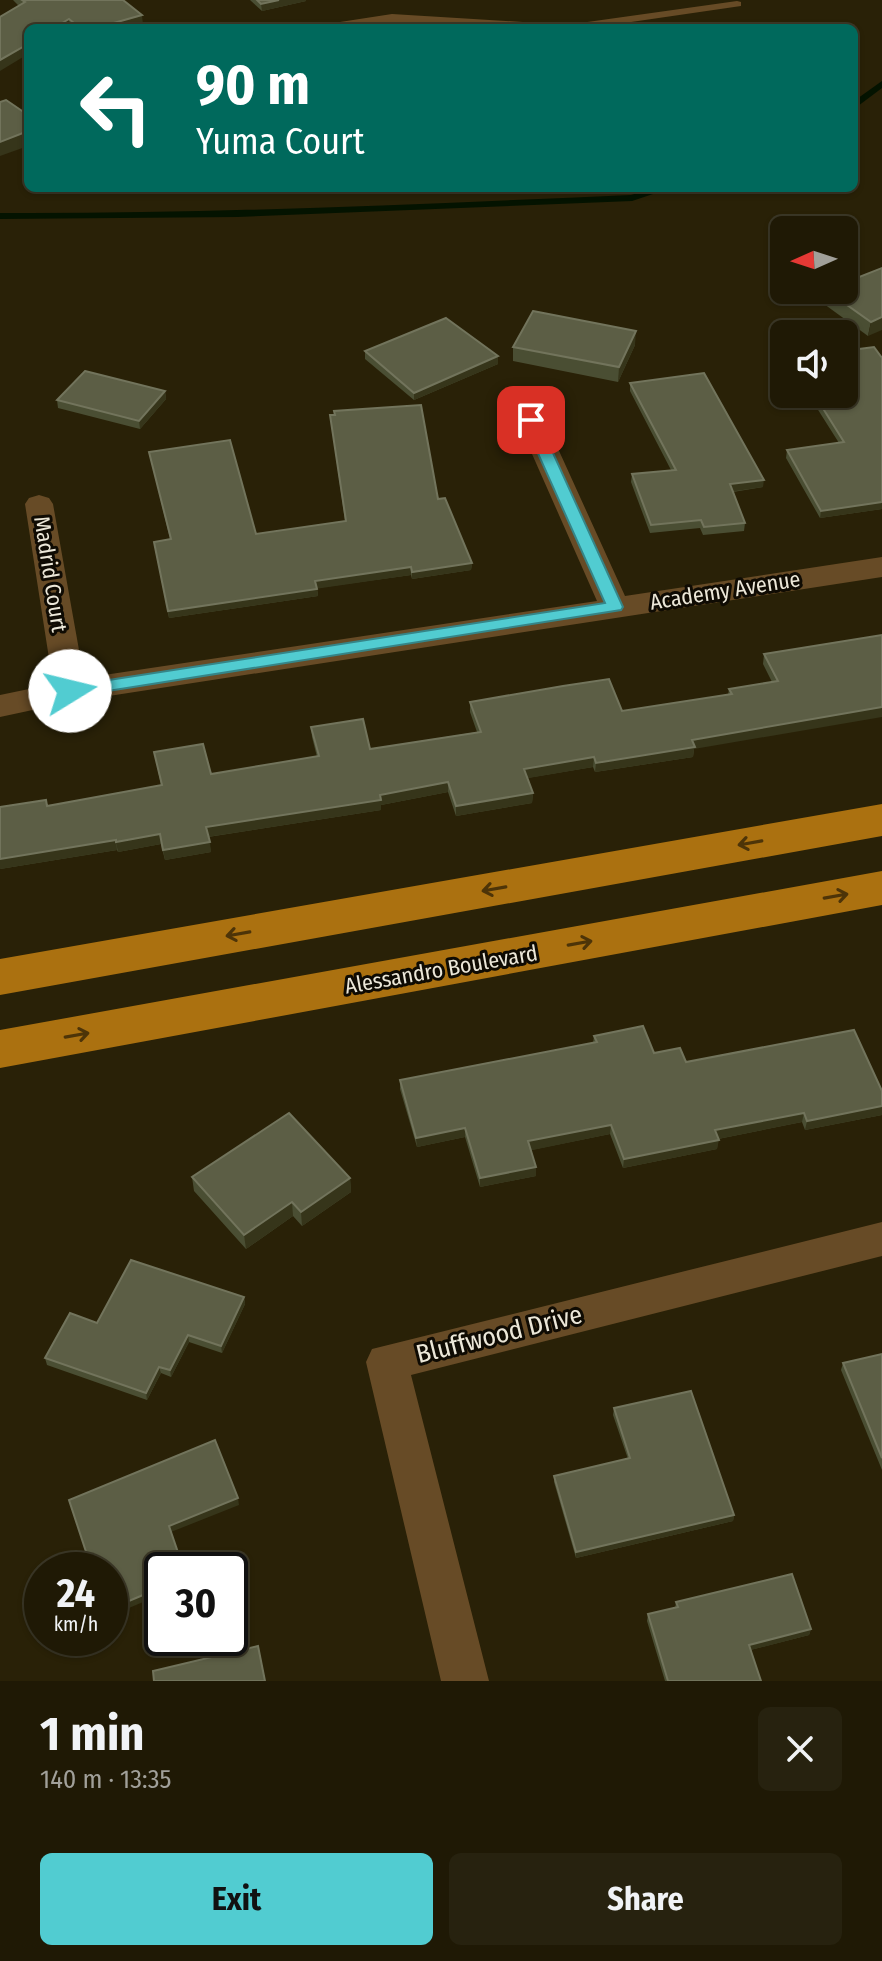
<!DOCTYPE html>
<html lang="en">
<head>
<meta charset="utf-8">
<style>
	body { margin:0; font-family:"Fira Sans Condensed",sans-serif; background:#27220f; color:#f1f3f6; height:100vh; display:flex; flex-direction:column; font-size:30px; white-space:nowrap }
	* { box-sizing:border-box; margin:0 }
	p { font-size:26px; color:#a1a09a }
	.icon { flex:none; width:44px; height:44px; fill:none; stroke:currentColor; stroke-width:2; stroke-linecap:round; stroke-linejoin:round }
	.map { position:relative; height:1681px; overflow:hidden }
	.details { display:flex; flex-direction:column; background:#1f1905; flex:1 }
	.details>* { flex:none }
	.top-card { position:absolute; left:24px; top:24px; width:834px; height:168px; border-radius:12px; box-shadow:0 2px 6px #0004,0 0 0 2px #3c3827; background:#00695c; color:#fff; overflow:hidden }
	.needle { width:52px; rotate:267deg }
	.buttons { position:absolute; left:770px; top:216px; display:grid; gap:16px }
	.buttons a { display:grid; place-items:center; width:88px; height:88px; border-radius:12px; background:#1f1905; box-shadow:0 2px 6px #0004,0 0 0 2px #3c3827; font-size:40px }
	.speed { position:absolute; left:24px; top:1552px; display:flex; gap:16px; font-size:40px; font-weight:700; text-align:center }
	.speed>* { display:grid; place-content:center; width:104px; height:104px; border-radius:50%; background:#1f1905; box-shadow:0 2px 6px #0004,0 0 0 2px #3c3827; line-height:1 }
	.speed small { font-size:20px; font-weight:400 }
	.speed .limit { border:4px solid #111; border-radius:12px; background:#fff; color:#111 }
	.pin { position:absolute; display:grid; place-items:center; width:68px; height:68px; color:#fff; margin:-34px; border-radius:16px; box-shadow:0 4px 12px #0006 }
	.me { position:absolute; width:88px; margin:-44px; rotate:81deg; stroke-linejoin:round; filter:drop-shadow(0 0 6px #0008) }
	.turn { display:flex; align-items:center; gap:28px; height:168px; padding:0 40px; font-size:36px }
	.turn .icon { width:104px; height:104px; stroke-width:2.5 }
	.turn b { display:block; font-size:56px; line-height:68px }
	.round { display:grid; place-items:center; flex:none; width:84px; height:84px; border-radius:12px; background:#27220f }
	.headline { display:flex; align-items:center; justify-content:space-between; height:136px; padding:0 40px }
	h1 { font-size:48px; font-weight:700; line-height:60px }
	.cta { display:flex; gap:16px; margin-top:auto; padding:16px 40px }
	.cta a { flex:1; height:92px; border-radius:12px; background:#51ccd1; color:#111; font-size:32px; font-weight:700; line-height:92px; text-align:center }
	.cta a+a { background:#27220f; color:#f1f3f6 }
	.map>svg:first-child { display:block }
	.lines { fill:none; stroke-linecap:round; stroke-linejoin:round }
	.stream { fill:#041300; fill-rule:evenodd }
	.lane { fill:#674b26; fill-rule:evenodd }
	.street { fill:#674b26; fill-rule:evenodd }
	.primary { fill:#ab7110; fill-rule:evenodd }
	.wall { fill:#4a4e33 }
	.shaded-wall { fill:#36351a }
	.building { fill:#5c5e45; stroke:#72745c; stroke-width:2 }
	.oneway { stroke:#4d3408 }
	.route { fill:#51ccd1; stroke:#358588; stroke-width:2 }
	.labels { text-anchor:middle; stroke-width:6; stroke-linejoin:round; paint-order:stroke }
	.street-label { font-size:22px; fill:#ece7d8; stroke:#0f0b03 }
	.near-street-label { font-size:26px; fill:#ece7d8; stroke:#0f0b03 }
</style>
</head>
<body>
<div class="map">
<svg width="882" height="1681" viewBox="0 0 882 1681">
	<rect width="100%" height="100%" fill="#292107"/>
	<g class="lines">
		<!-- stream -->
		<g class="stream">
			<polygon points="882,81 882,88 854,109 854,101"/>
			<path d="M655,188H671L632,201L237,217L0,219V213C211,214 421,204 631,195Z"/>
		</g>
		<!-- lane -->
		<polygon class="lane" points="737,1 741,2 741,6 590,28 560,28 566,25"/>
		<!-- street -->
		<g class="street">
			<polygon points="392,14 523,22 534,28 329,28 340,22"/>
			<polygon points="531,412 541,414 545,420 625,596 882,557 882,577 70,702 0,717 0,695 53,684 25,504 29,498 39,495 49,498 53,504 84,678 597,601 517,420 521,414"/>
			<polygon points="882,1222 882,1256 411,1375 489,1681 441,1681 366,1362 372,1349"/>
		</g>
		<!-- primary -->
		<g class="primary">
			<polygon points="882,804 882,836 0,995 0,959"/>
			<polygon points="882,871 882,905 0,1068 0,1030"/>
		</g>
	</g>
	<!-- wall -->
	<g class="wall">
		<polygon points="13,0 123,0 143,25 131,28 28,28 19,6"/>
		<polygon points="250,0 306,0 306,1 262,11"/>
		<polygon points="882,268 868,336 824,304 826,290"/>
		<polygon points="635,345 618,382 513,361 513,347"/>
		<polygon points="365,351 498,364 414,400 365,359"/>
		<polygon points="882,358 882,509 820,518 786,458 787,450 839,443 808,394 844,394"/>
		<polygon points="630,383 763,487 733,492 745,523 744,531 703,535 700,528 650,533 631,482 632,474 671,470 630,391"/>
		<polygon points="165,391 166,399 140,429 58,408 57,400"/>
		<polygon points="330,415 438,499 472,563 471,570 412,579 411,575 317,588 318,596 169,618 155,549 170,539 149,452 256,534 345,521"/>
		<polygon points="882,635 694,749 693,757 595,772 593,767 527,778 533,793 532,803 456,816 448,792 381,805 381,810 208,837 211,852 165,860 161,844 118,852 117,850 0,869 0,807 46,800 48,806 161,785 154,752 211,774 317,757 312,737 311,727 370,749 477,732 470,712 470,702 622,711 728,695 729,689 772,682 763,664 764,654"/>
		<polygon points="594,1036 686,1062 882,1091 882,1115 805,1130 802,1122 718,1139 717,1149 623,1168 610,1134 531,1150 536,1176 480,1187 465,1137 417,1147 400,1089 400,1080 593,1043"/>
		<polygon points="192,1177 350,1178 351,1192 302,1226 293,1216 246,1249 194,1191"/>
		<polygon points="244,1297 245,1304 222,1353 189,1342 171,1377 161,1373 147,1400 47,1365 45,1358 97,1323"/>
		<polygon points="882,1354 882,1470 841,1370 843,1363"/>
		<polygon points="614,1408 734,1515 733,1521 576,1558 554,1482 554,1476 628,1459 613,1415"/>
		<polygon points="676,1602 811,1629 809,1635 750,1650 761,1681 665,1681 647,1621 648,1614 675,1608"/>
	</g>
	<!-- shaded-wall -->
	<g class="shaded-wall">
		<polygon points="279,0 306,0 306,1 262,11 261,4"/>
		<polygon points="142,15 143,25 131,28 96,28"/>
		<polygon points="69,19 70,28 54,28"/>
		<polygon points="28,44 28,54 0,71 0,60"/>
		<polygon points="28,131 28,146 0,156 0,142"/>
		<polygon points="882,317 882,330 868,336 871,322"/>
		<polygon points="636,331 635,345 618,382 619,367"/>
		<polygon points="498,356 498,364 414,400 414,393"/>
		<polygon points="165,391 166,399 140,429 139,421"/>
		<polygon points="764,480 763,487 729,492 730,484"/>
		<polygon points="882,502 882,509 820,518 821,511"/>
		<polygon points="472,563 471,570 412,579 412,572"/>
		<polygon points="411,567 411,575 315,589 315,581"/>
		<polygon points="317,589 318,596 169,618 168,611"/>
		<polygon points="882,707 882,717 694,749 693,757 595,772 596,763 692,740"/>
		<polygon points="594,757 593,767 523,779 524,769"/>
		<polygon points="448,782 448,792 381,805 381,810 207,837 206,827"/>
		<polygon points="533,793 532,803 456,816 456,806"/>
		<polygon points="160,834 161,844 118,852 116,842"/>
		<polygon points="116,840 117,850 0,869 0,859"/>
		<polygon points="210,842 211,852 165,860 163,850"/>
		<polygon points="882,1106 882,1115 805,1130 807,1121"/>
		<polygon points="804,1113 802,1122 713,1140 715,1130"/>
		<polygon points="611,1125 610,1134 528,1151 528,1141"/>
		<polygon points="465,1128 465,1137 417,1147 416,1138"/>
		<polygon points="719,1140 717,1149 623,1168 624,1159"/>
		<polygon points="536,1167 536,1176 480,1187 480,1178"/>
		<polygon points="350,1178 351,1192 302,1226 301,1212"/>
		<polygon points="292,1202 293,1216 246,1249 244,1235"/>
		<polygon points="244,1297 245,1304 222,1353 221,1346"/>
		<polygon points="188,1335 189,1342 171,1377 170,1370"/>
		<polygon points="159,1367 161,1373 147,1400 146,1393"/>
		<polygon points="238,1498 239,1505 171,1532 169,1526"/>
		<polygon points="734,1515 733,1521 576,1558 576,1552"/>
		<polygon points="162,1587 162,1594 110,1616 110,1609"/>
		<polygon points="811,1629 809,1635 747,1651 749,1645"/>
	</g>
	<!-- building -->
	<g class="building">
		<polygon points="22,0 123,0 142,15 96,28 80,28 69,19 54,28 28,28 28,44 0,60 0,17 25,2"/>
		<polygon points="257,0 279,0 261,4"/>
		<polygon points="6,100 28,115 28,131 0,142 0,102"/>
		<polygon points="882,268 882,317 871,322 826,290 844,290 844,283"/>
		<polygon points="533,311 636,331 619,367 513,347"/>
		<polygon points="446,318 498,356 414,393 365,351"/>
		<polygon points="874,347 882,358 882,502 821,511 787,450 844,442 814,394 844,394 844,351"/>
		<polygon points="85,371 165,391 139,421 57,400"/>
		<polygon points="704,373 764,480 730,484 745,523 704,527 701,520 651,525 632,474 676,470 630,383"/>
		<polygon points="421,405 438,499 445,498 472,563 412,572 411,567 315,581 317,589 168,611 154,542 171,539 149,452 230,440 256,534 346,521 330,415 335,415 334,411"/>
		<polygon points="882,635 882,707 692,740 695,747 596,763 594,757 524,769 533,793 456,806 448,782 380,795 381,800 206,827 210,842 163,850 160,834 116,842 116,840 0,859 0,807 46,800 47,806 162,785 154,752 203,744 211,774 319,756 311,727 363,719 370,749 481,732 470,702 563,686 609,679 622,711 732,694 729,689 778,681 764,654"/>
		<polygon points="643,1026 654,1053 680,1048 686,1062 854,1030 882,1091 882,1106 807,1121 804,1113 715,1130 719,1140 624,1159 611,1125 528,1141 536,1167 480,1178 465,1128 416,1138 400,1080 597,1042 594,1036"/>
		<polygon points="289,1113 350,1178 301,1212 292,1202 244,1235 192,1177"/>
		<polygon points="131,1260 244,1297 221,1346 188,1335 170,1370 159,1367 146,1393 45,1358 70,1313 97,1323"/>
		<polygon points="882,1354 882,1458 843,1363"/>
		<polygon points="691,1391 734,1515 576,1552 554,1476 630,1458 614,1408"/>
		<polygon points="215,1440 238,1498 169,1526 184,1570 162,1570 162,1587 110,1609 110,1570 92,1570 69,1500"/>
		<polygon points="792,1574 811,1629 749,1645 761,1681 668,1681 648,1614 678,1607 676,1602"/>
		<polygon points="258,1646 265,1681 154,1681 153,1671"/>
	</g>
	<!-- one-way arrows -->
	<defs><path id="oneway-shaft" d="M-6 0H5M1.5-3L5.5 0L1.5 3" fill="none" stroke-width="1.6" stroke-linecap="round" stroke-linejoin="round" transform="scale(2)"/></defs>
	<g class="oneway">
		<use href="#oneway-shaft" transform="translate(750 843) rotate(170)"/>
		<use href="#oneway-shaft" transform="translate(494 889) rotate(170)"/>
		<use href="#oneway-shaft" transform="translate(836 896) rotate(-10)"/>
		<use href="#oneway-shaft" transform="translate(238 934) rotate(170)"/>
		<use href="#oneway-shaft" transform="translate(580 943) rotate(-10)"/>
		<use href="#oneway-shaft" transform="translate(77 1035) rotate(-10)"/>
	</g>
	<!-- route -->
	<polygon class="route" points="531,416 538,420 623,607 621,610 70,697 62,691 70,686 605,603 523,420"/>
	<g class="labels">
		<!-- street labels -->
		<g class="street-label">
			<text transform="translate(51 574) rotate(81)" y="8">Madrid Court</text>
			<text transform="translate(725 590) rotate(-9)" y="8">Academy Avenue</text>
			<text transform="translate(441 969) rotate(-10)" y="8">Alessandro Boulevard</text>
		</g>
		<!-- near-street labels -->
		<g class="near-street-label">
			<text transform="translate(499 1334) rotate(-14)" y="9">Bluffwood Drive</text>
		</g>
	</g>
</svg>
<div class="buttons">
<a><svg class="needle" viewBox="-14 -14 28 28"><path d="M0-13l5 13h-10z" fill="#e53935"/><path d="M0 13l5-13h-10z" fill="#a1a09a"/></svg></a>
<a><svg class="icon" aria-label="sound" viewBox="0 0 24 24"><path d="M4 9h4l5-4v14l-5-4H4zM17 9q2 3 0 6"/></svg></a>
</div>
<div class="speed"><div>24<small>km/h</small></div><div class="limit">30</div></div>
<div class="pin" style="left:531px;top:420px;background:#d93025"><svg class="icon" aria-label="arrive" viewBox="0 0 24 24"><path d="M6 21V4h12l-3 4 3 4H6"/></svg></div>
<svg class="me" style="left:70px;top:691px" viewBox="-20 -20 40 40"><circle r="19" fill="#fff"/><path d="M0-13L10 11 0 6-10 11z" fill="#51ccd1"/></svg>
<div class="top-card">
<div class="turn"><svg class="icon" aria-label="left" viewBox="0 0 24 24"><path d="M17 20v-9H6M10 6l-5 5 5 5"/></svg><div><b>90 m</b>Yuma Court</div></div>
</div>
</div>
<section class="details">
<div class="headline"><div><h1>1 min</h1><p>140 m · 13:35</p></div><a class="round"><svg class="icon" aria-label="close" viewBox="0 0 24 24"><path d="M6 6l12 12M18 6L6 18"/></svg></a></div>
<div class="cta"><a>Exit</a><a>Share</a></div>
</section>
</body>
</html>
